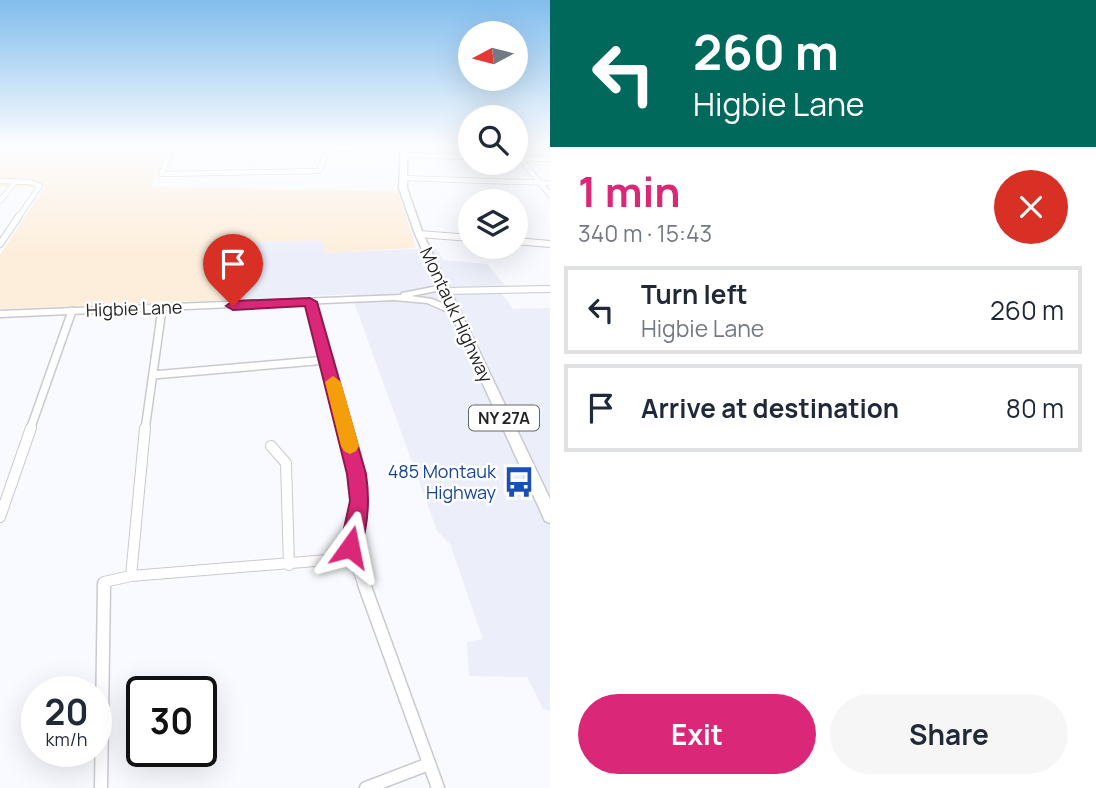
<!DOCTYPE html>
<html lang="en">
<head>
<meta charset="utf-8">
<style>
	body { margin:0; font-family:Manrope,sans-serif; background:#f6f6f7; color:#1f2937; height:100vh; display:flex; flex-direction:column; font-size:26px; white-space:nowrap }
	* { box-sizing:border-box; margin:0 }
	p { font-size:23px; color:#747a83 }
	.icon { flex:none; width:38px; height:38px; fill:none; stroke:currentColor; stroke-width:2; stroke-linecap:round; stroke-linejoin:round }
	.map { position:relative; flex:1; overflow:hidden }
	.details { display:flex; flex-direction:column; background:#fff; width:546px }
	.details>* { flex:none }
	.banner { background:#00695c; color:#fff; overflow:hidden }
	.needle { width:46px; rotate:263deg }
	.tools { position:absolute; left:458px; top:21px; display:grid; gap:14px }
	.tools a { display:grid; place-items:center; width:70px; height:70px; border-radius:50%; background:#fff; box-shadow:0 7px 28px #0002; font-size:35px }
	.speed { position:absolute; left:21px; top:676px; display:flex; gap:14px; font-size:35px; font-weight:700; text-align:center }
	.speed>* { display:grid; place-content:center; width:91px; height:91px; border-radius:50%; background:#fff; box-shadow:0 7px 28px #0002; line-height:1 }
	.speed small { font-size:18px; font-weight:400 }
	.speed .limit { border:4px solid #111; border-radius:10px; background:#fff; color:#111 }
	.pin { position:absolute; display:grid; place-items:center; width:60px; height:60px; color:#fff; margin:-72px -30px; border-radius:50% 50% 50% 0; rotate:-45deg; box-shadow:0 0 7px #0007 }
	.pin .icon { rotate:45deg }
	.me { position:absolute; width:77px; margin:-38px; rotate:12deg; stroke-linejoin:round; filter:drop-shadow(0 0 5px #0008) }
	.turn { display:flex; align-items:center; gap:24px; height:147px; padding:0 28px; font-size:32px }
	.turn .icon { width:91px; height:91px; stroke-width:2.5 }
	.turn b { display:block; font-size:49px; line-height:60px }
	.round { display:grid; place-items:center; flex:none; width:74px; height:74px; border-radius:37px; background:#f6f6f7 }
	.overview { display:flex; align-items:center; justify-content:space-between; height:119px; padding:0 28px }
	h1 { font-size:42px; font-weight:700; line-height:52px; color:#db2777 }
	.button { display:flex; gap:14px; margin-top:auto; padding:14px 28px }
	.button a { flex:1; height:80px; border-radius:42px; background:#db2777; color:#fff; font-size:28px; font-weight:700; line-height:80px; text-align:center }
	.button a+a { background:#f6f6f7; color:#1f2937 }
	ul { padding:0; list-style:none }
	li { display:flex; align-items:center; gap:21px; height:88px; margin:0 14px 10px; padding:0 14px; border:4px solid #e0e1e3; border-radius:0px }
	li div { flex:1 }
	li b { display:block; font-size:26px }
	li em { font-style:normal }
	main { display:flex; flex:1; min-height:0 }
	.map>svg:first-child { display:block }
	.built { fill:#eceefa }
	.education { fill:#fdeedb }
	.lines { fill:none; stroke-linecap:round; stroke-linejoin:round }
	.minor-far4-casing { stroke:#c9cace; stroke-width:6 }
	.minor-far3-casing { stroke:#c9cace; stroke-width:8 }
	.minor-far2-casing { stroke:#c9cace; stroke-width:10 }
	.minor-far1-casing { stroke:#c9cace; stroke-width:12 }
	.minor-casing { stroke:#c9cace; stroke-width:15 }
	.secondary-casing { stroke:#c9cace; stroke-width:3 }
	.primary-casing { stroke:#c9cace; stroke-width:3 }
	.minor-far4 { stroke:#fff; stroke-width:4.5 }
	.minor-far3 { stroke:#fff; stroke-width:6 }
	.minor-far2 { stroke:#fff; stroke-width:7 }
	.minor-far1 { stroke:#fff; stroke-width:10 }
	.minor { stroke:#fff; stroke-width:12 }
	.secondary { fill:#fff; fill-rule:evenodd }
	.primary { fill:#fff; fill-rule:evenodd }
	.route { fill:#db2777; stroke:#8e194d; stroke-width:2 }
	.slow { fill:#f59e0b }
	.labels { text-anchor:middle; stroke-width:5; stroke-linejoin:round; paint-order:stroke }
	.shield { fill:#fff; stroke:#666667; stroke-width:2 }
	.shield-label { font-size:16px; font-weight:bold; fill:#242426 }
	.street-label { font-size:18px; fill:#242426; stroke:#fff }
	.transit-label { font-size:18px; fill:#164399; stroke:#fff; text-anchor:end }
</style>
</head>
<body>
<main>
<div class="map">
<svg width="550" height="788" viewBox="0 0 550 788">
	<rect width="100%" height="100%" fill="#f9faff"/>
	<!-- built -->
	<polygon class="built" points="322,240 326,253 436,248 443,260 487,264 507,288 498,289 513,309 550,308 550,711 543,709 527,677 469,676 467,642 483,639 450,544 437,531 351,294 229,300 229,255 255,242"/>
	<!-- education -->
	<polygon class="education" points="0,146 170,146 151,187 398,191 416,248 326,253 321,240 255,242 229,255 229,300 0,309 0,255 45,187 0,187"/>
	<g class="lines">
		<defs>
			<g id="minor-far4">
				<polyline points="328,149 319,171 161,174 173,148 403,149"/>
				<polyline points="516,153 550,195"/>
				<polyline points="402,155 471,157"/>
				<polyline points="519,158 550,159"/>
				<polyline points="402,178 550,183"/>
				<polyline points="0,181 30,182 40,186 18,218"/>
				<polyline points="0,201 16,181"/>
			</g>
			<g id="minor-far3">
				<polyline points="419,234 471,238"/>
				<polyline points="516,241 550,244"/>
				<polyline points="0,244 19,216"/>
				<polyline points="445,291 550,289"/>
				<polyline points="310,302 312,310"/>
			</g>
			<g id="minor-far2">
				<polyline points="312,308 345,430"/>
				<polyline points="153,375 327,360"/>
				<polyline points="30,430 72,311"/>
				<polyline points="145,430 162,309"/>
			</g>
			<g id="minor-far1">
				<polyline points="344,428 357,474 360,501 350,547"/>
				<polyline points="271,446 286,463 289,565"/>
				<polyline points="0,517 31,428"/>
				<polyline points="350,547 364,586"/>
				<polyline points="131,576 145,428"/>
				<polyline points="104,586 104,582 131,576 328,560 350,547"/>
			</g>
			<g id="minor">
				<polyline points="364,584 438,788"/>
				<polyline points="101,788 104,584"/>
				<polyline points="366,788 429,764"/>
			</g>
			<polygon id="secondary" points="443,285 447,287 446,289 411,296 432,299 458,310 458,314 452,314 427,303 394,300 0,317 0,311 401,295 402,293"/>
			<polygon id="primary" points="401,146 407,146 407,188 423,234 550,499 550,523 545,521 415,234 399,188"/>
		</defs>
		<!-- minor-far4 casing -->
		<use href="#minor-far4" class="minor-far4-casing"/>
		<!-- minor-far3 casing -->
		<use href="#minor-far3" class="minor-far3-casing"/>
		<!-- minor-far2 casing -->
		<use href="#minor-far2" class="minor-far2-casing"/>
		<!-- minor-far1 casing -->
		<use href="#minor-far1" class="minor-far1-casing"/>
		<!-- minor casing -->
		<use href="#minor" class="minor-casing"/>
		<!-- secondary casing -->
		<use href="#secondary" class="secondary-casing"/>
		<!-- primary casing -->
		<use href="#primary" class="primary-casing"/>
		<!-- minor-far4 -->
		<use href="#minor-far4" class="minor-far4"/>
		<!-- minor-far3 -->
		<use href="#minor-far3" class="minor-far3"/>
		<!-- minor-far2 -->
		<use href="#minor-far2" class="minor-far2"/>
		<!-- minor-far1 -->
		<use href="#minor-far1" class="minor-far1"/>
		<!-- minor -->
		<use href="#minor" class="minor"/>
		<!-- secondary -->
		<use href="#secondary" class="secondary"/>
		<!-- primary -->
		<use href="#primary" class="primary"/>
	</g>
	<!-- sky -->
	<linearGradient id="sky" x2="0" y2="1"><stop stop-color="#81bded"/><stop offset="0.57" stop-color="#fcfdff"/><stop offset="1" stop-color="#fcfdff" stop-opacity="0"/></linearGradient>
	<rect width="550" height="256" fill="url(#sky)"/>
	<!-- route -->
	<path class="route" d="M310,298L317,302L366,474C370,501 368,529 358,555L350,558L343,555L340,547L350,501L347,474L305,306L233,310L226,306L233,301Z"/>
	<!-- slow -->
	<polygon class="slow" points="333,376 341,382 359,446 356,451 350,454 344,451 341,446 325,382"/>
	<!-- icons -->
	<defs>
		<symbol id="bus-bare" viewBox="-9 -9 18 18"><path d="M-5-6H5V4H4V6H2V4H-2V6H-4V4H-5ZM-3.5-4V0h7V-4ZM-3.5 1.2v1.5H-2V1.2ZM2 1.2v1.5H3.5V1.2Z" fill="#1a4fb4" stroke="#fff" stroke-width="2.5" paint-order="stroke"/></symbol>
	</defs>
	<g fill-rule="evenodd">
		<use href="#bus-bare" x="497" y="460" width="44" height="44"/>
	</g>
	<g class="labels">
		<!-- shield labels -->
		<rect class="shield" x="469" y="405.5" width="70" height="25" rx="5"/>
		<g class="shield-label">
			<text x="504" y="424">NY 27A</text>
		</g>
		<!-- street labels -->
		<g class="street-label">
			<text transform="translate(134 309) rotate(-2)" y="6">Higbie Lane</text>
			<text transform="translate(456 315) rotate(65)" y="6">Montauk Highway</text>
		</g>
		<!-- transit labels -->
		<g class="transit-label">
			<text x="496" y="478">485 Montauk<tspan x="496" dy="21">Highway</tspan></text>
		</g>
	</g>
</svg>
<div class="tools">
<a><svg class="needle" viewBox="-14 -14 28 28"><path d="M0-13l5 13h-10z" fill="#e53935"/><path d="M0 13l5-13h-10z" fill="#747a83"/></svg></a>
<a><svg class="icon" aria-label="search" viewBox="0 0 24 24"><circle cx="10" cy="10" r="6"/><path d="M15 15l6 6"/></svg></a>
<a><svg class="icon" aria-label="layers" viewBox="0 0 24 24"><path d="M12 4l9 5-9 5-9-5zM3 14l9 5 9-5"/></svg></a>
</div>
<div class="speed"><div>20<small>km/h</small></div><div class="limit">30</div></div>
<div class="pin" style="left:233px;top:306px;background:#d93025"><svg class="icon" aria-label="arrive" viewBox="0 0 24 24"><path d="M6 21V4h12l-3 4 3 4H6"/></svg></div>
<svg class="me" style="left:350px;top:547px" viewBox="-20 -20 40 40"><path d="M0-17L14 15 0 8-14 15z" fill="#db2777" stroke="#fff" stroke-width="4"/></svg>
</div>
<section class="details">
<div class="banner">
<div class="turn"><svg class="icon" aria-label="left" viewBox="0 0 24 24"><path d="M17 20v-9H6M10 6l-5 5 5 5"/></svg><div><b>260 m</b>Higbie Lane</div></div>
</div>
<div class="overview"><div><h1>1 min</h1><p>340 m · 15:43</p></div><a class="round" style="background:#d93025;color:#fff"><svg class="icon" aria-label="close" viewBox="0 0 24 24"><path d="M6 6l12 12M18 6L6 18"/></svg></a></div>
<ul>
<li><svg class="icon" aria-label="left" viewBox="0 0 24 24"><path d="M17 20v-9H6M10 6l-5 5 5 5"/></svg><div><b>Turn left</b><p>Higbie Lane</p></div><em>260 m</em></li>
<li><svg class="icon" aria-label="arrive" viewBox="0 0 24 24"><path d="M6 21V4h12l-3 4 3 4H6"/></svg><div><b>Arrive at destination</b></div><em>80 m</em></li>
</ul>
<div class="button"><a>Exit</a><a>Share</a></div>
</section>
</main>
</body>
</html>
